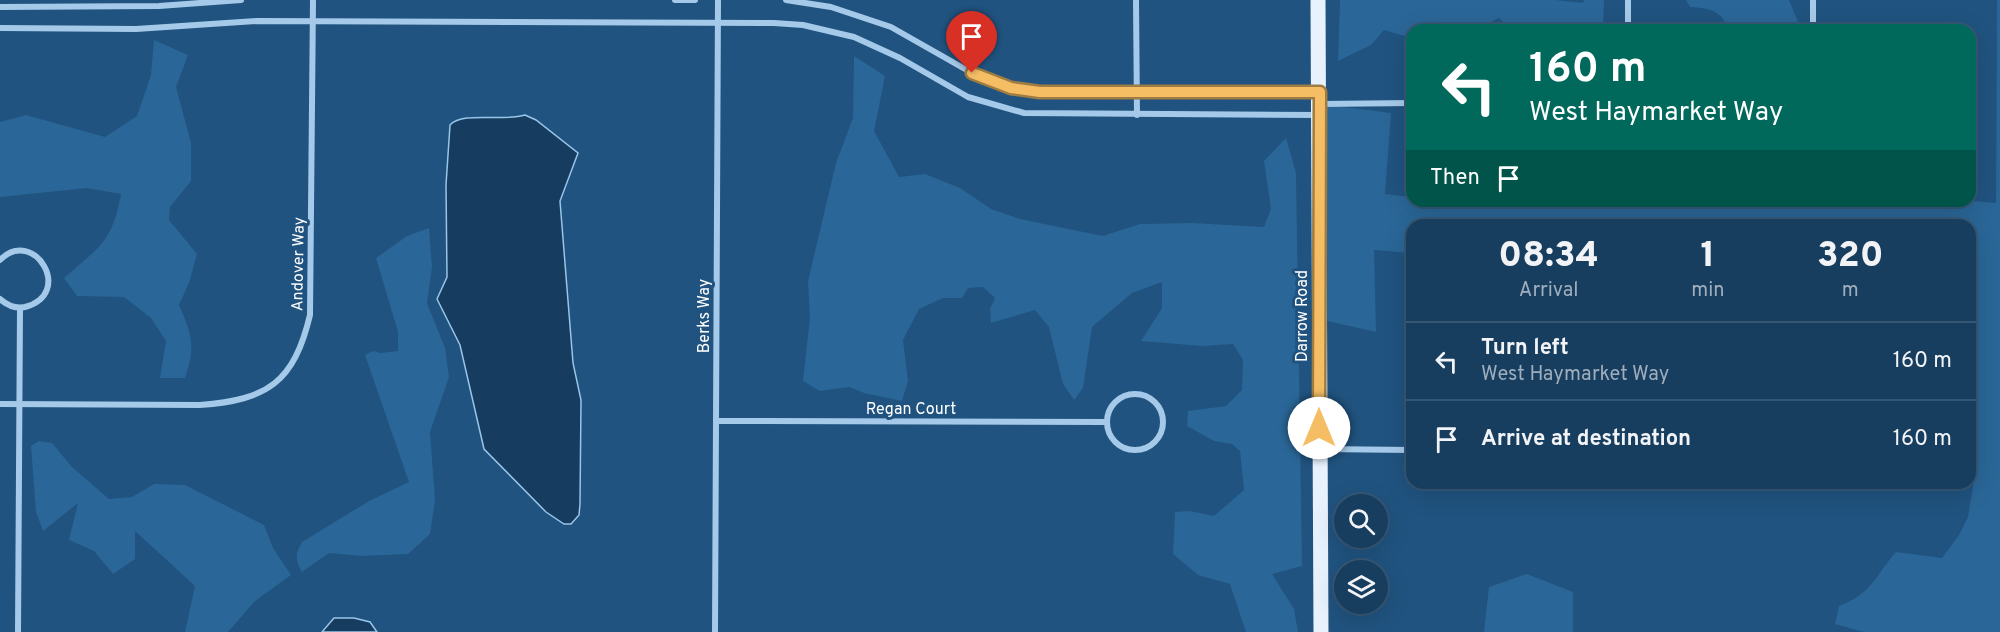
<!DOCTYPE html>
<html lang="en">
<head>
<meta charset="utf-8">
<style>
	body { margin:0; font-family:Overpass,sans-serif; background:#214565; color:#f1f3f6; height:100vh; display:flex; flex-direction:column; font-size:22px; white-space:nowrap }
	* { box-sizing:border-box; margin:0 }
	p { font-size:20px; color:#9faebd }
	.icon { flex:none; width:33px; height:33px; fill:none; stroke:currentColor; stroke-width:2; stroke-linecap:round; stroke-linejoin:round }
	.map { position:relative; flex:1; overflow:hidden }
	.panel { position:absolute; left:1406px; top:219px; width:570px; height:270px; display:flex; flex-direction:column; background:#183e5f; border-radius:18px; box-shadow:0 6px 24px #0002,0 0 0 2px #365774 }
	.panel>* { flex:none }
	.banner { position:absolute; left:1406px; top:24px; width:570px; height:183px; border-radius:18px; box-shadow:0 6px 24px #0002,0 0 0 2px #365774; background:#00695c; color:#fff; overflow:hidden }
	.tools { position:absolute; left:1334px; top:494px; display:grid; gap:12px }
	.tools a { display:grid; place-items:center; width:54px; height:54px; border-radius:50%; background:#183e5f; box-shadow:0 6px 24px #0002,0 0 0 2px #365774; font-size:30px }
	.pin { position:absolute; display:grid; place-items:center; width:51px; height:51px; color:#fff; margin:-62px -26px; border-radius:50% 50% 50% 0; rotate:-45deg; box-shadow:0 0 6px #0007 }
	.pin .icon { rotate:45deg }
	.me { position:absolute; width:66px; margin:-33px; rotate:0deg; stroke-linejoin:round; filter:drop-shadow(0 0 4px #0008) }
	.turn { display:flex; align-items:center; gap:21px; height:126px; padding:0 24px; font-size:27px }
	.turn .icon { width:78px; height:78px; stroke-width:2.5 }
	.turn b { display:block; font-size:42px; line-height:51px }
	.then { display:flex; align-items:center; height:57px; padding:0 24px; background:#0003; gap:12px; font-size:22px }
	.eta { display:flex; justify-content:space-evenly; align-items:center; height:102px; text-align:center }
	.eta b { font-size:36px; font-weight:800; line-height:42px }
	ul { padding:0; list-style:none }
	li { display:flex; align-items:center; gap:18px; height:78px; padding:0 24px; border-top:2px solid #365774 }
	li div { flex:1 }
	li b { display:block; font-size:22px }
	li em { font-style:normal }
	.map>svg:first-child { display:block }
	.green { fill:#2a6697 }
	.water { fill:#163c5f; stroke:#98c5e9; stroke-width:1.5 }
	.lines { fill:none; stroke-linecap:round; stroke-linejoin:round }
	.street { stroke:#a5c9e8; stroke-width:6 }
	.primary { stroke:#e7f2fd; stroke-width:15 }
	.route-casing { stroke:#9f7c42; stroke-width:15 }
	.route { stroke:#f5be65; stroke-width:10 }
	.labels { text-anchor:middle; stroke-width:6; stroke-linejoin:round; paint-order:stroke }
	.street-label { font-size:16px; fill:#fff; stroke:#20537f }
</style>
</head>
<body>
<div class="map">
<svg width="2000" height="632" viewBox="0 0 2000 632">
	<rect width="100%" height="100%" fill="#20537f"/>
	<!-- green -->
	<g class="green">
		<polygon points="1340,0 1555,0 1583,3 1584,0 1604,0 1603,30 1511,30 1499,18 1476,30 1412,30 1411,38 1384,30 1371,45 1338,61"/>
		<path d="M1686,0H1789L1798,22L1797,30H1727C1724,10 1707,8 1690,7Z"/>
		<path d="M1997,0H2000V632H1864L1835,624L1839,606C1873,593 1874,577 1896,552L1942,558L1959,535L1968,517L1978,456L1970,434V225H1412L1411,253L1374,250L1376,332L1319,319L1320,104L1391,113L1385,194L1411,197L1412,201H1759V208H1900L1972,201L1996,203Z"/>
		<path d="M154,40L188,55L176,87L191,143V181L170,207L169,220L197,254L189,283L179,305C192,335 196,345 185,378H160L166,341L151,318L124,297L77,296L64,278C99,247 112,243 121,194L87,188L0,197V122L26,115L105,137L137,116L151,75Z"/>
		<polygon points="854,56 885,76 874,131 899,177 925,174 960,188 991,209 1020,219 1103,236 1140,224 1192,223 1264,227 1271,209 1264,161 1286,138 1296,173 1302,566 1272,574 1294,609 1298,632 1246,632 1230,584 1198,575 1173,554 1175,512 1190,511 1214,516 1244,490 1240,451 1232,444 1214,441 1187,426 1188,411 1226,406 1242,390 1243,360 1233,344 1202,346 1141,341 1162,308 1162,282 1132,293 1092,327 1083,388 1074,400 1063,384 1049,327 1035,310 991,323 990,309 995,298 983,287 968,288 962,298 943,298 919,309 903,340 908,381 902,401 864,393 849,387 820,391 803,381 810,318 808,281 836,163 853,118"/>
		<path d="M429,228L432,267L427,303L445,348L449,377L430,432L435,500L430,534L408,554L361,556L329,553L302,572C295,559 295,554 302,542L369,501L409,482L365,355L373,351L380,353L398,351V332L376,258L407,236Z"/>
		<polygon points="39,441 52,443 72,467 109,499 132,497 154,484 185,485 264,525 273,548 291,575 255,601 228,632 185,632 195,586 135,531 135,559 113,574 94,551 69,540 78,503 43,531 36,512 31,446"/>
		<polygon points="1527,574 1573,592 1573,632 1484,632 1489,587"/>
	</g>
	<!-- water -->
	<g class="water">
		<path d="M525,115L536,120L578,153L560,201L573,363L581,400L580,504L579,515L571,524H564L546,512L484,449L460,345L437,299L447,277L446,185L450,125C463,111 502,122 525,115Z"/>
		<polygon points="334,618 354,618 370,622 377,632 322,632"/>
	</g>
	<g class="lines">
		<!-- street -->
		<g class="street">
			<polyline points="675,0 695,0"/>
			<polyline points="786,0 831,7 891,27 972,73 1011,88 1072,93 1317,92"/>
			<polyline points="1136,0 1137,115"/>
			<polyline points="1628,0 1628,30"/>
			<polyline points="1813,0 1813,30"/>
			<polyline points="0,7 159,6 241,0"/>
			<polyline points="0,28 136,29 257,21 774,23 803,25 854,37 900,58 968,97 1024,113 1318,115"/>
			<polyline points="1320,104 1412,103"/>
			<path d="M0,260C34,226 75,294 25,307C16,309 7,305 0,299"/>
			<circle cx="1135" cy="422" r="28"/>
			<path d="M0,404L200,405C268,400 294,382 310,315L313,0"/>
			<polyline points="716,421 1106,422"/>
			<polyline points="1319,449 1412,450"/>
			<polyline points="18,632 20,308"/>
			<polyline points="715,632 718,0"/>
		</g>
		<!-- primary -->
		<polyline class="primary" points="1318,0 1321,632"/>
	</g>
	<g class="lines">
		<defs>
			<polyline id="route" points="972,73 1011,88 1040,92 1320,92 1319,428"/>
		</defs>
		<!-- route casing -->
		<use href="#route" class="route-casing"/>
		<!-- route -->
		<use href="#route" class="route"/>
	</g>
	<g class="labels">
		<!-- street labels -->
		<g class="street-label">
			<text transform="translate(297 264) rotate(-89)" y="6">Andover Way</text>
			<text transform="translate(703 316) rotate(-90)" y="6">Berks Way</text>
			<text transform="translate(1301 316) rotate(-90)" y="6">Darrow Road</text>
			<text x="911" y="414">Regan Court</text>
		</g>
	</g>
</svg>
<div class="tools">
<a><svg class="icon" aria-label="search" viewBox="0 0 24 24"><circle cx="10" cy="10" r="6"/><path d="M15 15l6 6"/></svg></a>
<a><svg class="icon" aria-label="layers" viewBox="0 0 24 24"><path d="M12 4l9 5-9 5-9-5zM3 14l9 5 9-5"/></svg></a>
</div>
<div class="pin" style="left:972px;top:73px;background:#d93025"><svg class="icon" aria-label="arrive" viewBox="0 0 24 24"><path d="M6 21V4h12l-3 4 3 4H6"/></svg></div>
<svg class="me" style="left:1319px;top:428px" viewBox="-20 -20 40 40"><circle r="19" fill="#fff"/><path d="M0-13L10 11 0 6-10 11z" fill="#f5be65"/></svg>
<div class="banner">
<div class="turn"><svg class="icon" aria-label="left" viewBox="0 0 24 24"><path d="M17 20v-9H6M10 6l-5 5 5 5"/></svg><div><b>160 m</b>West Haymarket Way</div></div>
<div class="then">Then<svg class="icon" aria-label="arrive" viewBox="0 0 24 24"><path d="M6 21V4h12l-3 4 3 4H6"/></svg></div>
</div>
<section class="panel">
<div class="eta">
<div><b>08:34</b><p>Arrival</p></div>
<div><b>1</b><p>min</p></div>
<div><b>320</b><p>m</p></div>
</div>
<ul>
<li><svg class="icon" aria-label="left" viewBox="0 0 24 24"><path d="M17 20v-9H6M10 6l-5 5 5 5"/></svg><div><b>Turn left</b><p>West Haymarket Way</p></div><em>160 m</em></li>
<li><svg class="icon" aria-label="arrive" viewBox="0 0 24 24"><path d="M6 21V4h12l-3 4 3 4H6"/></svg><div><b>Arrive at destination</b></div><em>160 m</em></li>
</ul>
</section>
</div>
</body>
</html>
